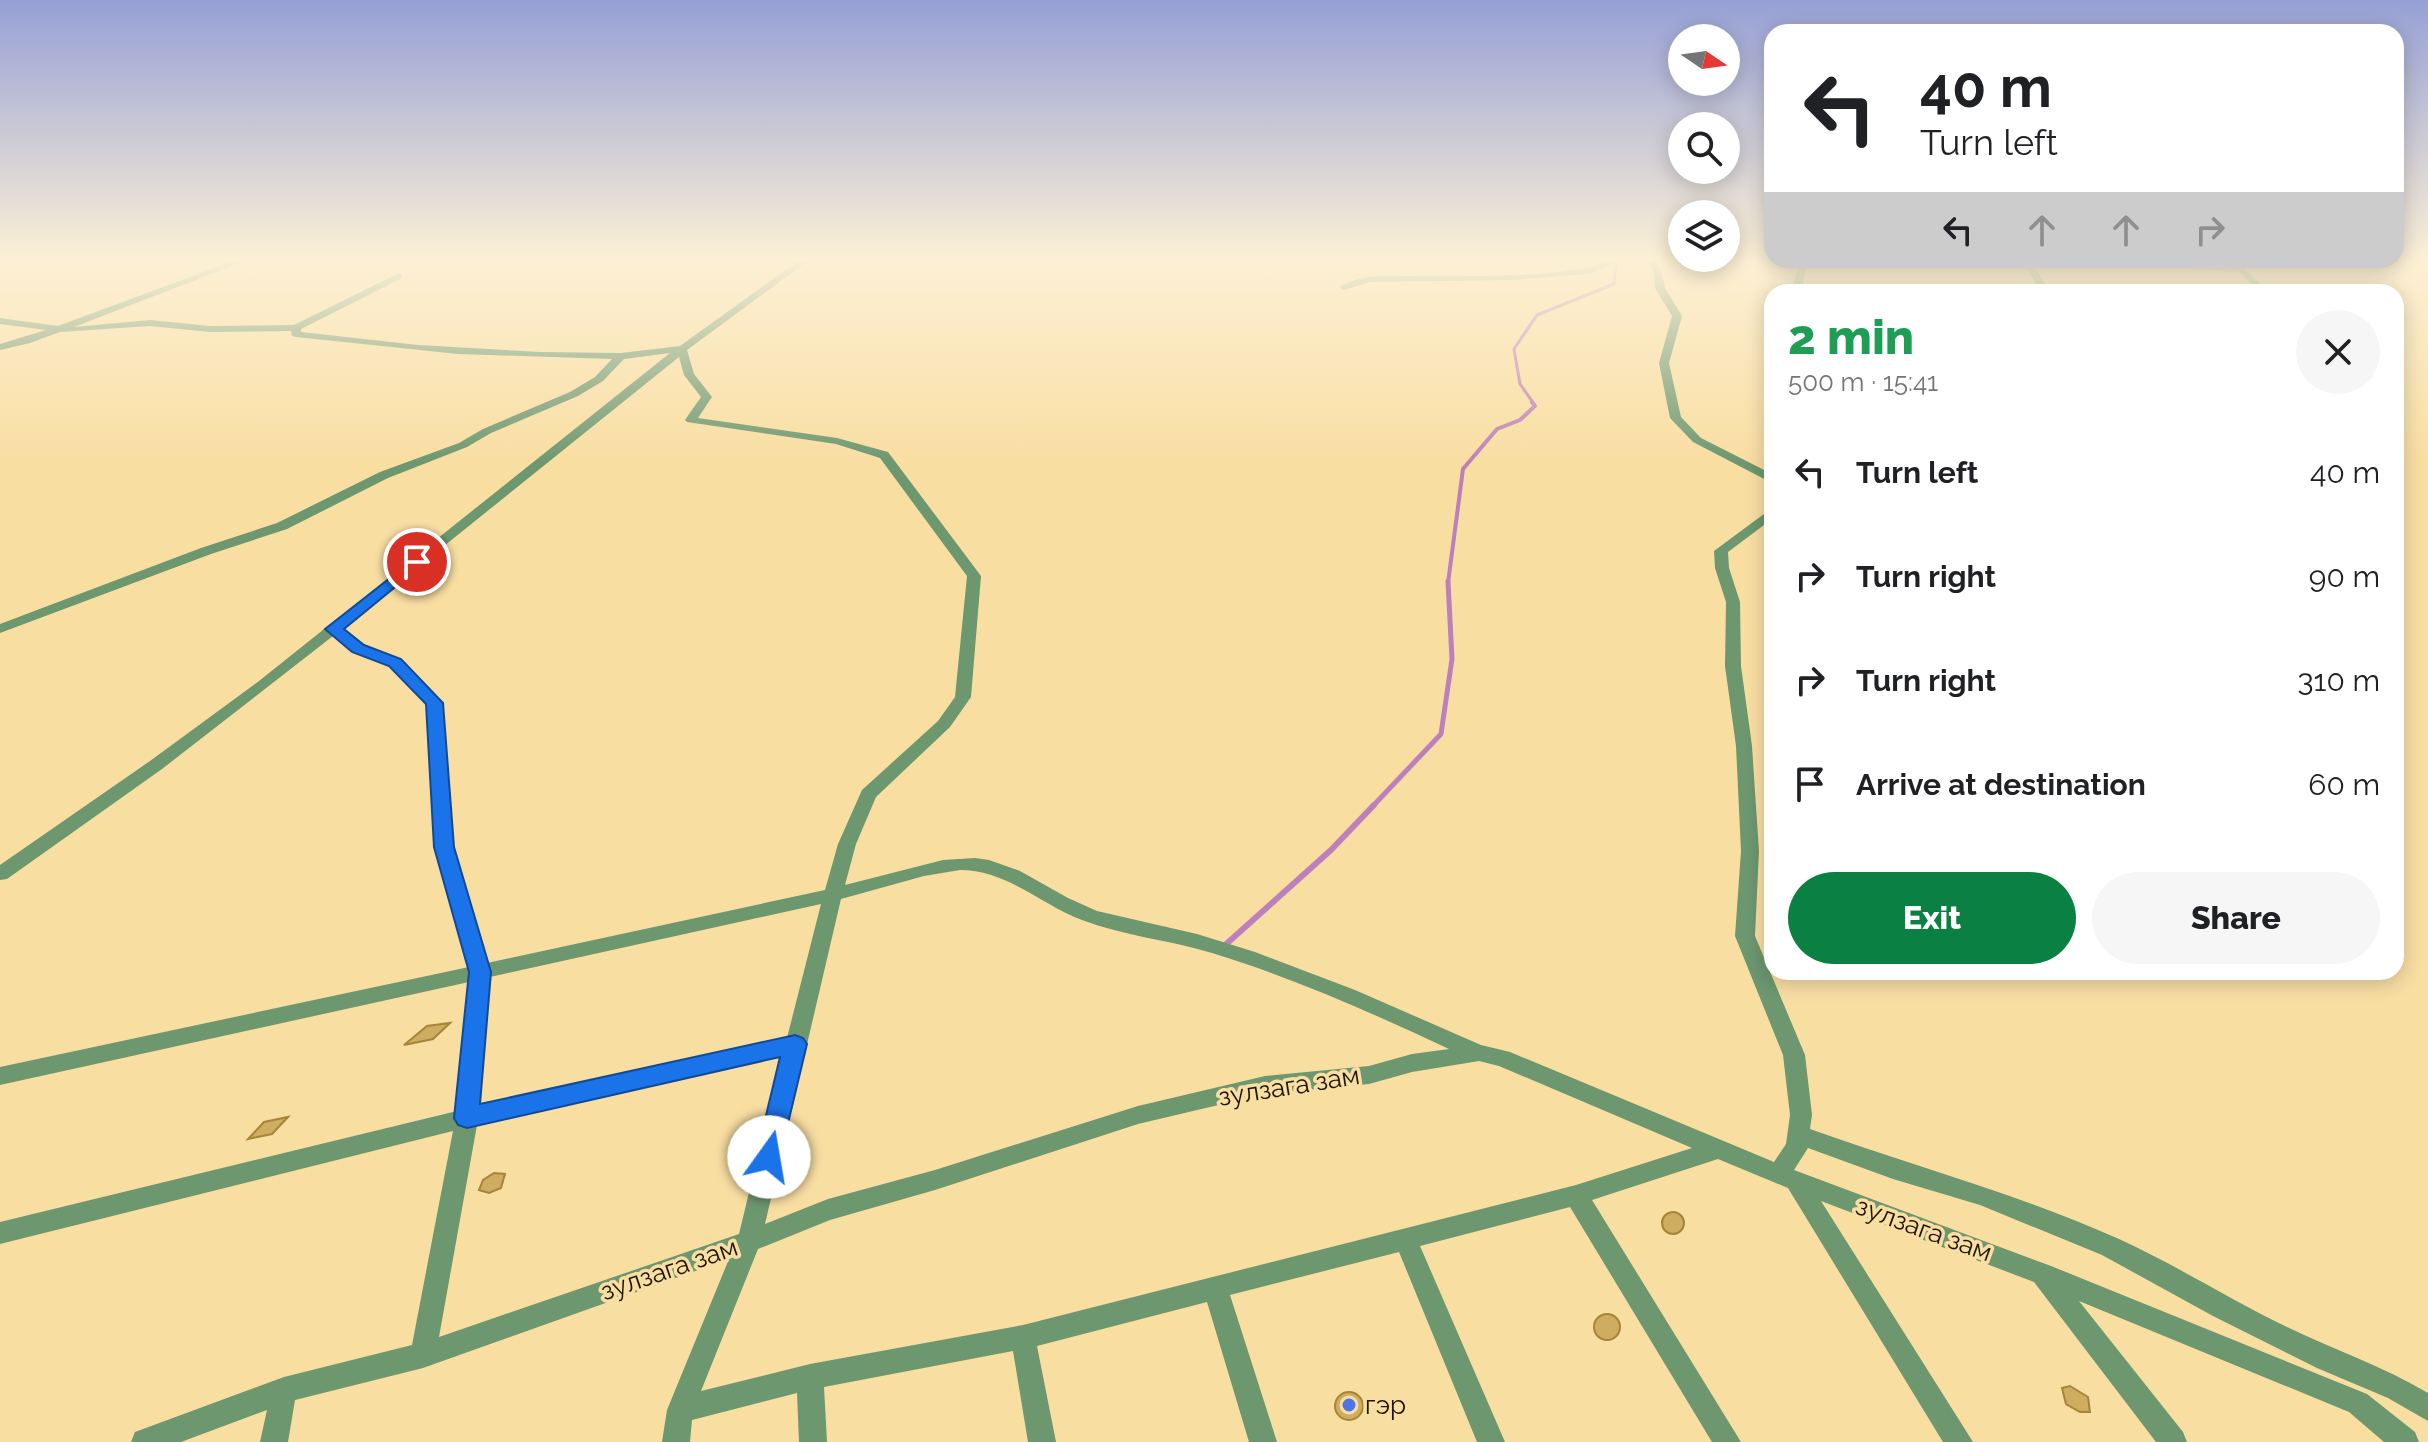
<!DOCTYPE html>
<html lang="en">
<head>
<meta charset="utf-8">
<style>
	body { margin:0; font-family:Raleway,sans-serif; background:#f6f6f6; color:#202124; height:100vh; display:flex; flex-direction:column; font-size:30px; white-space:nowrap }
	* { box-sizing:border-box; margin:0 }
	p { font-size:26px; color:#757577 }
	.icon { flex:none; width:44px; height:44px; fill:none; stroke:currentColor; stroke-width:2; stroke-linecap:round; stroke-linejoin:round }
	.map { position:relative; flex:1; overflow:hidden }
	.panel { position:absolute; left:1764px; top:284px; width:640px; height:696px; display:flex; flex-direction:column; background:#fff; border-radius:24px; box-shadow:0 4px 20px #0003 }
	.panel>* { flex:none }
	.hud { position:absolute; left:1764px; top:24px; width:640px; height:244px; border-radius:24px; box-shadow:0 4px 20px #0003; background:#fff; color:#202124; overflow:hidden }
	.needle { width:52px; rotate:103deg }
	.controls { position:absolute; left:1668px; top:24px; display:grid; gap:16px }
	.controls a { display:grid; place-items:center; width:72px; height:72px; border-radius:50%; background:#fff; box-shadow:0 4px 20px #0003; font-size:40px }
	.pin { position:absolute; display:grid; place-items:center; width:68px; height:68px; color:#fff; margin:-34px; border:4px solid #fff; border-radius:50%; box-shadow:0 2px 8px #0007 }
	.me { position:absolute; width:88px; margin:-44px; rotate:13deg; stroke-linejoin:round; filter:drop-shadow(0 0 6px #0008) }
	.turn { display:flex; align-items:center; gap:28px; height:168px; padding:0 24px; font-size:36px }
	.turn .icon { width:104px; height:104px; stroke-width:2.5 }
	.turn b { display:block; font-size:56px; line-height:68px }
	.lanes { display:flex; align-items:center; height:76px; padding:0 24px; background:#0003; justify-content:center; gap:40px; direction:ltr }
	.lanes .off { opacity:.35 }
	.round { display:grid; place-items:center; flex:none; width:84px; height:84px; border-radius:42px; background:#f6f6f6 }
	.head { display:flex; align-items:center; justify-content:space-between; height:136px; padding:0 24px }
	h1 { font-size:48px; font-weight:800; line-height:60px; color:#1e9e55 }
	.button { display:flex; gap:16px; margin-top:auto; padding:16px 24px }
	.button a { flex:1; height:92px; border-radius:48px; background:#0b8043; color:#fff; font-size:32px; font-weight:800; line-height:92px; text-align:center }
	.button a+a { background:#f6f6f6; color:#202124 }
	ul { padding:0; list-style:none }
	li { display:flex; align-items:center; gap:24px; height:104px; padding:0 24px }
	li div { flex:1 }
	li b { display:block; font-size:30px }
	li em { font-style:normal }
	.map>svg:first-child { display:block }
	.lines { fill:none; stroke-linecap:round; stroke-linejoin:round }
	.stream-far3 { stroke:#bc81bc; stroke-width:3 }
	.stream-far2 { stroke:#bc81bc; stroke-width:4 }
	.stream-far1 { stroke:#bc81bc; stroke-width:5 }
	.stream { stroke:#bc81bc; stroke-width:6 }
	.building { fill:#cead61; stroke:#a58537; stroke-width:2 }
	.street { fill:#6c976f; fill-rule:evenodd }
	.route { fill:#1a73e8; stroke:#114b97; stroke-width:2 }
	.poi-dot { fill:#4d75e8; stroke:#f9dea2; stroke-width:3 }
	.labels { text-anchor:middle; stroke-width:7; stroke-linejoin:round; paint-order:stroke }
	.near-street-label { font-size:26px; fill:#1d1400; stroke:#f9dea2 }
	.near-poi-label { font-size:26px; fill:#1d1400; stroke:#f9dea2; text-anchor:start }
</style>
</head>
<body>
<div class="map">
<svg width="2428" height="1442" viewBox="0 0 2428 1442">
	<rect width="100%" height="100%" fill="#f9dea2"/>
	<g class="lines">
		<!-- stream-far3 -->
		<polyline class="stream-far3" points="1534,404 1520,384 1514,349 1537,315 1614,284 1616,261"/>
		<!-- stream-far2 -->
		<polyline class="stream-far2" points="1448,583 1463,469 1497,429 1520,420 1535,406 1532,402"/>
		<!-- stream-far1 -->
		<polyline class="stream-far1" points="1372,807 1441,734 1452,659 1448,581"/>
		<!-- stream -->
		<polyline class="stream" points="1224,946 1331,850 1374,805"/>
	</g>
	<!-- building -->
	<g class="building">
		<polygon points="450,1023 433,1039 404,1045 427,1026"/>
		<polygon points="288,1117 272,1134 248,1139 264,1122"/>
		<polygon points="494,1173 505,1174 501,1188 489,1193 479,1190 483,1180"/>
		<circle cx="1673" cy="1223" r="11"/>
		<circle cx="1607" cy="1327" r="13"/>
		<polygon points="2070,1386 2088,1397 2090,1412 2080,1412 2066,1404 2062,1388"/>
		<circle cx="1349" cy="1406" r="14"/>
	</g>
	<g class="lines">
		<!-- street -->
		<g class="street">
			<path d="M233,261H245L74,327L150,320L210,326L294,325L399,273L402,274V278L301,329V332L418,345L540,352L621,353L680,346L798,261H808L687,350L694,374L712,397L698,418L837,438L888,452L981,576L971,697L950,727L876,797L856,844L845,885L943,860L975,858L989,860L1020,871L1068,898L1097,911L1197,934L1255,952L1355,990L1481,1045L1510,1052L1774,1162L1786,1144L1790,1115L1783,1055L1735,936L1741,851L1736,746L1725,666L1726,602L1715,568L1714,551L1772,508V519L1728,552L1729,568L1740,602L1741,666L1752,746L1759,851L1755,936L1805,1055L1812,1115L1810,1129C1913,1166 2019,1194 2119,1239C2176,1265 2229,1299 2285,1326C2332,1349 2383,1366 2428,1393V1421L2388,1398L2317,1368L2213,1316L2102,1255L1980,1205L1893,1179L1808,1148L1794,1170L2051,1266L2367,1394L2415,1432L2419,1442H2384L2349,1412L2079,1301L2183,1432L2187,1442H2156L2034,1282L1821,1201L1973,1442H1943L1788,1188L1718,1159L1592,1200L1741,1442H1712L1570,1207L1420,1246L1505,1442H1477L1399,1252L1230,1295L1277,1442H1249L1207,1302L1037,1346L1056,1442H1028L1013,1351L824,1387L827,1442H799L797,1393L692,1420L690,1442H662L667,1410L729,1259L423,1368L295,1400L288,1442H260L267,1410L181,1442H131L135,1432L284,1377L412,1345L453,1131L0,1244V1222L457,1111L469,982L0,1085V1067L469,967L435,847L426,704L390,665L353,652L333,636L162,769L7,879L0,880V865L150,761L259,681L670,353L624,359L603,381L578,396L491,433L467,447L388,478L287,529L211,554L0,633V624L201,548L277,523L380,472L459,443L483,429L570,392L595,377L612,359L458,354L296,337L292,336L291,331L210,332L150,326L60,332L30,343L0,350V344L46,330L0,324V318L58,326ZM679,357L684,375L701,397L685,420L687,422L836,444L880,458L967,576L955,697L938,721L862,790L838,844L825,890L487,963L453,847L442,703L400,659L363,646L342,628ZM960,870C1007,870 1040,904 1082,920C1124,936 1169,940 1212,953C1294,978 1372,1013 1449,1049L1412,1054L1369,1066L1265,1076L1138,1106L935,1170L828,1199L765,1224L841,899L924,876ZM821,904L787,1038L479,1106L490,977ZM782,1055L739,1234L439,1337L477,1125ZM1479,1061L1499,1066L1692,1148L1576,1185L1023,1325L810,1364L701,1391L758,1249L830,1220L935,1190L1138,1124L1265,1094L1369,1084L1412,1072Z"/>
			<path d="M1606,261H1617L1590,274L1508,280L1370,282L1344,290L1339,287C1362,273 1391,276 1417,276C1468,275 1561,280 1606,261Z"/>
			<polygon points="1648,261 1656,261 1662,274 1665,288 1682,316 1669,363 1681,417 1701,438 1772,474 1772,483 1693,442 1670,418 1659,363 1672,316 1655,288 1654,274"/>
			<polygon points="1800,261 1808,261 1801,292 1791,292"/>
			<polygon points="2023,261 2031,261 2050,292 2040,292"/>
			<polygon points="2124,261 2235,267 2235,263 2238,262 2269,292 2259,292 2240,272 2128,264"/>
		</g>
	</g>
	<!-- sky -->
	<linearGradient id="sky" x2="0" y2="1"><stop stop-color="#96a0d6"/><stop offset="0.56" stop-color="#fcf0d5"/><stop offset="1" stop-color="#fcf0d5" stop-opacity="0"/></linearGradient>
	<rect width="2428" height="463" fill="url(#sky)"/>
	<!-- route -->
	<polygon class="route" points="417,557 424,562 422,565 344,629 364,645 401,659 443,703 454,847 491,972 480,1104 795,1035 803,1038 807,1044 778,1165 769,1168 759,1165 756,1157 780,1057 467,1128 458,1125 454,1118 469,972 434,847 426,704 389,666 352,652 325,629"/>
	<!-- markers -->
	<circle class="poi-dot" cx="1349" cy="1405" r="8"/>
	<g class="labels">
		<!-- near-street labels -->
		<g class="near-street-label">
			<text transform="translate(1289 1086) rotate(-9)" y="9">зулзага зам</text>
			<text transform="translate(1924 1229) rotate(20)" y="9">зулзага зам</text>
			<text transform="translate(669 1269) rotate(-19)" y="9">зулзага зам</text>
		</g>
		<!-- near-poi labels -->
		<g class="near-poi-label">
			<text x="1365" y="1414">гэр</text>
		</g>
	</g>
</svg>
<div class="controls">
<a><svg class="needle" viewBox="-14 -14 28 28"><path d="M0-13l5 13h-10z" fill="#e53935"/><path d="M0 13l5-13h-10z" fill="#757577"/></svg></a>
<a><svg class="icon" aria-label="search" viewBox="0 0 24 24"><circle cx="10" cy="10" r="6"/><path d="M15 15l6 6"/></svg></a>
<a><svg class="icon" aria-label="layers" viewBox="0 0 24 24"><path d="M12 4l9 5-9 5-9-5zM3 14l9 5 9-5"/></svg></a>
</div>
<div class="pin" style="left:417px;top:562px;background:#d93025"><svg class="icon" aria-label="arrive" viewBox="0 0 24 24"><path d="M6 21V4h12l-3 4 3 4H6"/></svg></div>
<svg class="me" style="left:769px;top:1157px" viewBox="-20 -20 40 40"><circle r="19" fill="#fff"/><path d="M0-13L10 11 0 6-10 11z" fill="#1a73e8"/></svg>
<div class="hud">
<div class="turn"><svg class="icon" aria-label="left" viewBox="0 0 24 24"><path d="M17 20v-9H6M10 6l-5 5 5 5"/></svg><div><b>40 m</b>Turn left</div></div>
<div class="lanes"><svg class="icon" aria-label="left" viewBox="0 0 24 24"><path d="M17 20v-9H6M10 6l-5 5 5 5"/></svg><svg class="icon off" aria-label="ahead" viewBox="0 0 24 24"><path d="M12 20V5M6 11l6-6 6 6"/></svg><svg class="icon off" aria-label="ahead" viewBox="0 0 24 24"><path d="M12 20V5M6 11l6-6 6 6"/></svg><svg class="icon off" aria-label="right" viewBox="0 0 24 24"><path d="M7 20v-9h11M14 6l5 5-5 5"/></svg></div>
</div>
<section class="panel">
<div class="head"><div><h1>2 min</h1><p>500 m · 15:41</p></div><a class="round"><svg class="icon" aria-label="close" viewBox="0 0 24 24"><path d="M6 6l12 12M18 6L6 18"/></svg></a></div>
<ul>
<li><svg class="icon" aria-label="left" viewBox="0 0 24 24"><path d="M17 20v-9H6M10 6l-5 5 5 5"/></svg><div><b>Turn left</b></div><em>40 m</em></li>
<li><svg class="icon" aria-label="right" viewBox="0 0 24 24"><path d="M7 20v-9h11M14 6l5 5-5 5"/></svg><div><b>Turn right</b></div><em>90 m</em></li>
<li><svg class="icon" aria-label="right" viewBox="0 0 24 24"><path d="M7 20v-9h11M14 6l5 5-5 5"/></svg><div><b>Turn right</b></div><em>310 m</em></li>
<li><svg class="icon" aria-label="arrive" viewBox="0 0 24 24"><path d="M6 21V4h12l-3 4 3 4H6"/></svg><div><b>Arrive at destination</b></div><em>60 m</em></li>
</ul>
<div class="button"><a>Exit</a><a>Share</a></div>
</section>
</div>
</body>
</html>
